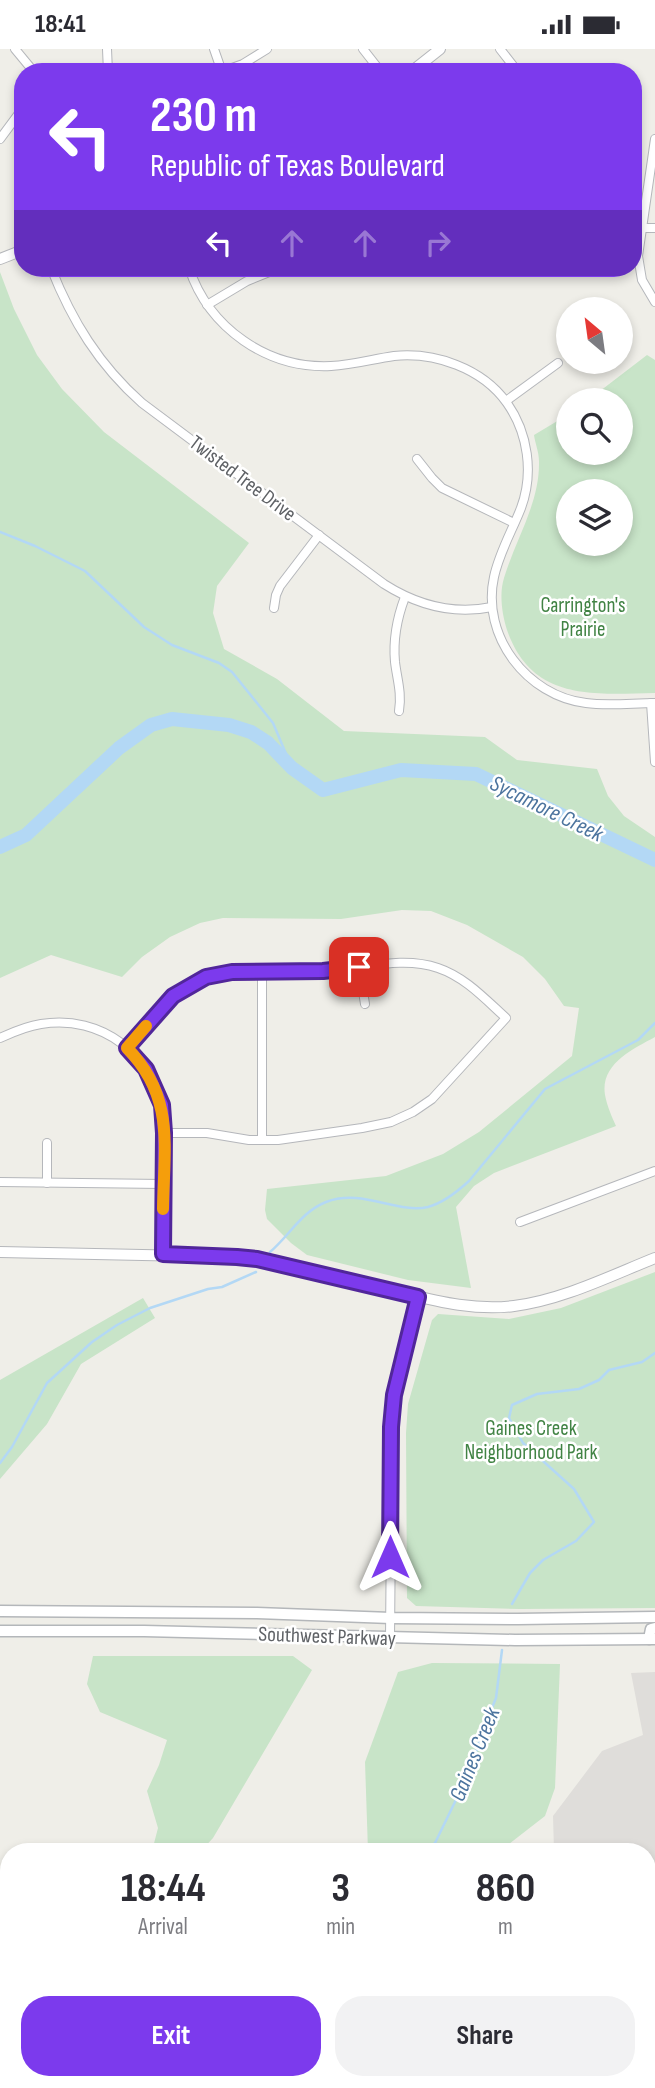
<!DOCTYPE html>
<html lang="en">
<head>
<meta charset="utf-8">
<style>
	body { margin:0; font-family:"Sofia Sans Condensed",sans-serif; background:#f2f2f3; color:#2b2b33; height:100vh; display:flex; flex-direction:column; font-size:26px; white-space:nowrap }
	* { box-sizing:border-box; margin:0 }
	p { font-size:23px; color:#7c7c81 }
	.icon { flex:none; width:38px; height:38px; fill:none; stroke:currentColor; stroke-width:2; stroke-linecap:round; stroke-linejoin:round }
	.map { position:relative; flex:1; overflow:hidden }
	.details { position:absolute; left:0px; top:1794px; width:656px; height:247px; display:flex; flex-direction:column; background:#fff; border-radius:28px 28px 0 0; box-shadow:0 4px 10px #0003 }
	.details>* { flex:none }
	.top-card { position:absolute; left:14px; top:14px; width:628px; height:214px; border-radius:28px; box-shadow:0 4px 10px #0003; background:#7c3aed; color:#fff; overflow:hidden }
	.needle { width:46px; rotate:331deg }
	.buttons { position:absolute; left:556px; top:248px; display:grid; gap:14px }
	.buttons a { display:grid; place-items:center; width:77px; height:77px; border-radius:50%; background:#fff; box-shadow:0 4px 10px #0003; font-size:35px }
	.pin { position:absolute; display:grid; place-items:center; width:60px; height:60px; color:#fff; margin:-30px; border-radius:14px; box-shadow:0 4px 10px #0006 }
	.me { position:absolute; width:77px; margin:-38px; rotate:0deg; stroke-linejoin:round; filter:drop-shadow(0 0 5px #0008) }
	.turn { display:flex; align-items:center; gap:24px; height:147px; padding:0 21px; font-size:32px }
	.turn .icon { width:91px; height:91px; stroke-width:2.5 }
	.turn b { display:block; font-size:49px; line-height:60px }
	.lanes { display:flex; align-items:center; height:66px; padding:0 21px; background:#0003; justify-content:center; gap:35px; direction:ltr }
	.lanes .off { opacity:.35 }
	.eta { display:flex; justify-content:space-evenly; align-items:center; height:119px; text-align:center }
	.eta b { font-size:42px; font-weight:700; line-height:49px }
	.primary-button { display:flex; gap:14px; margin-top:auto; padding:14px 21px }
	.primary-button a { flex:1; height:80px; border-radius:28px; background:#7c3aed; color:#fff; font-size:28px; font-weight:700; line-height:80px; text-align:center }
	.primary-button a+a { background:#f2f2f3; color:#2b2b33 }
	.status { display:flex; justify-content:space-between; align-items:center; height:49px; padding:0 35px; background:#fff; direction:ltr }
	.status svg { height:19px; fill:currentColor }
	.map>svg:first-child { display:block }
	.industrial { fill:#dfddda }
	.green { fill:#c8e4c8; fill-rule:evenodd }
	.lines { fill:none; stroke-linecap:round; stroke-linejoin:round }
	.stream { stroke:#b3d8f5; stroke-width:2.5 }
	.river { stroke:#b3d8f5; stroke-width:14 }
	.minor-casing { stroke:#b5b7bb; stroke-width:10 }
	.tertiary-casing { stroke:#b5b7bb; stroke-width:12 }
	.secondary-casing { stroke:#b4b7ba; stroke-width:13 }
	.minor { stroke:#fff; stroke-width:8 }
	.tertiary { stroke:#fff; stroke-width:10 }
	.secondary { stroke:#fff; stroke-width:10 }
	.route-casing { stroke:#51269a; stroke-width:18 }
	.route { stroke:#7c3aed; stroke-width:12 }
	.slow { stroke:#f59e0b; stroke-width:12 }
	.labels { text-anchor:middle; stroke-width:5; stroke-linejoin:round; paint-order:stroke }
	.street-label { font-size:21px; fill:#5f6266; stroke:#fff }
	.park-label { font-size:21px; fill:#418344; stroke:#fff }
	.water-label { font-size:23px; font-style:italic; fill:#4c749e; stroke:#fff }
</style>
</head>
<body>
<div class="status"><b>18:41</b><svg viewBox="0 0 49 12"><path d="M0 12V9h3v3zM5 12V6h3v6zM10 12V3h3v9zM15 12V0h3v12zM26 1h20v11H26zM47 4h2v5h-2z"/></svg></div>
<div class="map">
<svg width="655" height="2039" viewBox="0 0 655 2039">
	<rect width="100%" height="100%" fill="#efeee8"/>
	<!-- industrial -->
	<polygon class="industrial" points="655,1623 655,2039 295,2039 291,2032 648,2032 648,1802 554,1802 553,1767 602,1702 643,1686 631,1624"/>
	<!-- green -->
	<g class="green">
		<path d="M0,223L14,260L37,306L62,340L104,383L249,494L217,537L213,564L224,600L277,630L344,682L485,688L517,711L597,720L608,747L624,767L655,788V988C633,1000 600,1015 605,1046C607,1057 612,1068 616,1077L494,1124L474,1137L456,1158L471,1239L408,1231L307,1206L291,1194L267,1170L265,1161L267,1140L386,1127L443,1105L479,1083L572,1007L579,959L564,957L545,930L523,908L467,876L431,862L402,861L341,870L223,869L200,874L170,888L142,908L122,928L51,906L0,929Z"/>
		<path d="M647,306L655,311V644C594,645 532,653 507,581C502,565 499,545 504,529C516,489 540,454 539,412C539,403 535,394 534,386L569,365V404H621V352H587ZM569,443H621V495H569Z"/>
		<polygon points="655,1223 655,1559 520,1560 416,1557 407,1549 406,1384 408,1355 432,1271 438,1265 509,1270 561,1259"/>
		<polygon points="143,1249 155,1269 81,1315 47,1375 0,1430 0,1331"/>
		<polygon points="93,1607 293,1607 312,1621 213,1789 201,1802 152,1802 158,1779 147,1742 159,1716 167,1691 100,1663 87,1635"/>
		<polygon points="432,1614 560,1615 555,1739 545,1767 500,1802 368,1802 365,1713 398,1623"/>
		<polygon points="43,2032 183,2032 172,2039 46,2039 48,2036"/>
	</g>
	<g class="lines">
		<!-- stream -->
		<g class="stream">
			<polyline points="0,483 35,497 85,522 144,578 172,596 219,614 232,623 273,674 292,719"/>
			<path d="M270,1203C290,1186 301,1163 326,1153C362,1139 397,1165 428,1158C443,1154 458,1142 469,1132L545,1040L638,991L655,974"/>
			<polyline points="0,1414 12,1398 47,1334 92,1293 117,1276 150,1259 208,1240 222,1238 256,1223"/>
			<polyline points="512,1555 530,1524 543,1511 576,1492 594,1473 574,1440 523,1394 509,1369 512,1356 537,1345 579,1340 599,1331 609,1321 642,1313 655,1304"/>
			<polyline points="427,1802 435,1794 471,1720 482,1683 496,1649 502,1601"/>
			<polyline points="131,2039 144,2032"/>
		</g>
		<!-- river -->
		<polyline class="river" points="0,798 26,786 119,699 151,676 172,670 229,676 251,683 268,694 292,719 323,741 401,721 476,725 655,811"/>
		<defs>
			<g id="minor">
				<polyline points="15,0 34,23"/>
				<polyline points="107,0 108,23"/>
				<polyline points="214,0 222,23"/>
				<polyline points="363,0 381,23"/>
				<polyline points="500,0 518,23"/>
				<polyline points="221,23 243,15 267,0"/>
				<polyline points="0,90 23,59"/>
				<polyline points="655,90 638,207 642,231 655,253"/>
				<polyline points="642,179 655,179"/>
				<path d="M51,219C72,272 99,316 142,354L384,535C417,556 453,566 492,558"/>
				<path d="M189,219C209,279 267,320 331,317C353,316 373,310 394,307C435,303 482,319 507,354C528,384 534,424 521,459C512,482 499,504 494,528C481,587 527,647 586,654C608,657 633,654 655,654"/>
				<polyline points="207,256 247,232 279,219"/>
				<polyline points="506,352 558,314"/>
				<polyline points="417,410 432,429 442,439 514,474"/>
				<polyline points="274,559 276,546 280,537 319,486"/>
				<polyline points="651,654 655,713"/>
				<path d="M399,662C402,644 397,630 395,613C393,591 397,569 405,548"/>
				<polyline points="359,918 365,955"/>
				<path d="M0,989C13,983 27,977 41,975C102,965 154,1006 163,1066V1205"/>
				<path d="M127,999C148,975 167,947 196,933C234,914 281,924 322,922C361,921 400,906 438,919C465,928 485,950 506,969L432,1050L413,1063L391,1073L362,1079L278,1091H249L207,1084H164"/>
				<polyline points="262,1091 262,922"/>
				<polyline points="0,1133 163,1135"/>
				<polyline points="47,1134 47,1094"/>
				<polyline points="520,1173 655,1122"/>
				<polyline points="390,1589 392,1364 394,1346 418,1248"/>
				<polyline points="276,2032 279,2039"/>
			</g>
			<g id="tertiary">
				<polyline points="411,23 440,0"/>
				<polyline points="0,210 23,201"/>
				<path d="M0,1203L237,1208C291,1214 345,1230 398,1243C436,1252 474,1262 514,1257C562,1251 610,1227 655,1209"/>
			</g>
			<g id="secondary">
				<polyline points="0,1562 257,1564 391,1569 518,1570 655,1568"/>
				<polyline points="0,1582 144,1582 515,1591 655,1590"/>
				<polyline points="649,1590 651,1580 655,1579"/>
			</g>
		</defs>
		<!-- minor casing -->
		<use href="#minor" class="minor-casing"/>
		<!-- tertiary casing -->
		<use href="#tertiary" class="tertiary-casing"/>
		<!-- secondary casing -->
		<use href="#secondary" class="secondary-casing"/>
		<!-- minor -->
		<use href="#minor" class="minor"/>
		<!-- tertiary -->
		<use href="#tertiary" class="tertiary"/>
		<!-- secondary -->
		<use href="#secondary" class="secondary"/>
	</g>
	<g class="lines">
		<defs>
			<polyline id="route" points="359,918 323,922 232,923 206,928 173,947 127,999 146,1020 162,1056 164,1084 163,1205 237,1208 257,1210 418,1248 394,1346 391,1378 390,1508"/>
		</defs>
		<!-- route casing -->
		<use href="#route" class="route-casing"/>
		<!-- route -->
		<use href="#route" class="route"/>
		<!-- slow -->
		<path class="slow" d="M146,977L127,999C175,1048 164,1096 163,1160"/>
	</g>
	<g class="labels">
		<!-- street labels -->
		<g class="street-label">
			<text transform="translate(243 429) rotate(37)" y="7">Twisted Tree Drive</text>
			<text transform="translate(327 1587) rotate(2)" y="7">Southwest Parkway</text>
		</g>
		<!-- park labels -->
		<g class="park-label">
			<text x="583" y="563">Carrington's<tspan x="583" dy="24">Prairie</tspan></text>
			<text x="531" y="1386">Gaines Creek<tspan x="531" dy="24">Neighborhood Park</tspan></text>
		</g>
		<!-- water labels -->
		<g class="water-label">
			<text transform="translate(547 759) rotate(26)" y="8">Sycamore Creek</text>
			<text transform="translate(474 1705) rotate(-68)" y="8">Gaines Creek</text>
		</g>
	</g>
</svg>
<div class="buttons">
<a><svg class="needle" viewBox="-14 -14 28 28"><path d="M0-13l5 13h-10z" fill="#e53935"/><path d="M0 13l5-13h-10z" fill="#7c7c81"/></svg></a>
<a><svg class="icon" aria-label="search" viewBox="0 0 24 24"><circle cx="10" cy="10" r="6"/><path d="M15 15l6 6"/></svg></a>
<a><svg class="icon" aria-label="layers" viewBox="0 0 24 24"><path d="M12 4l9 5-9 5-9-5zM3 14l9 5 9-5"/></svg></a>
</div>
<div class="pin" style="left:359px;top:918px;background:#d93025"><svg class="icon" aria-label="arrive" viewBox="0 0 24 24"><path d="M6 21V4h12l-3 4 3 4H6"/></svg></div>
<svg class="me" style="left:390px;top:1508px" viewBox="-20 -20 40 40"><path d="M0-17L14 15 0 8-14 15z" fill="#7c3aed" stroke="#fff" stroke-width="4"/></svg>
<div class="top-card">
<div class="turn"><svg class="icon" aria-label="left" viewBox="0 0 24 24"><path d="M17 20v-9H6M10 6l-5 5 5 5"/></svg><div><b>230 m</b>Republic of Texas Boulevard</div></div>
<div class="lanes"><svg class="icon" aria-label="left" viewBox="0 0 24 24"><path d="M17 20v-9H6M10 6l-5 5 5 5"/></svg><svg class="icon off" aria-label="ahead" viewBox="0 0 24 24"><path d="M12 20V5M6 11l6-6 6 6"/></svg><svg class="icon off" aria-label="ahead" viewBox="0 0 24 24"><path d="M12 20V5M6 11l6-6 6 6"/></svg><svg class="icon off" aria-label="right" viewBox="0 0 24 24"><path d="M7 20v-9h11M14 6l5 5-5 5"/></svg></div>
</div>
<section class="details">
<div class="eta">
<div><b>18:44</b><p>Arrival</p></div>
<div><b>3</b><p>min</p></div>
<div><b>860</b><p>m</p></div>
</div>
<div class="primary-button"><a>Exit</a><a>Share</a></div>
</section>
</div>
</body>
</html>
